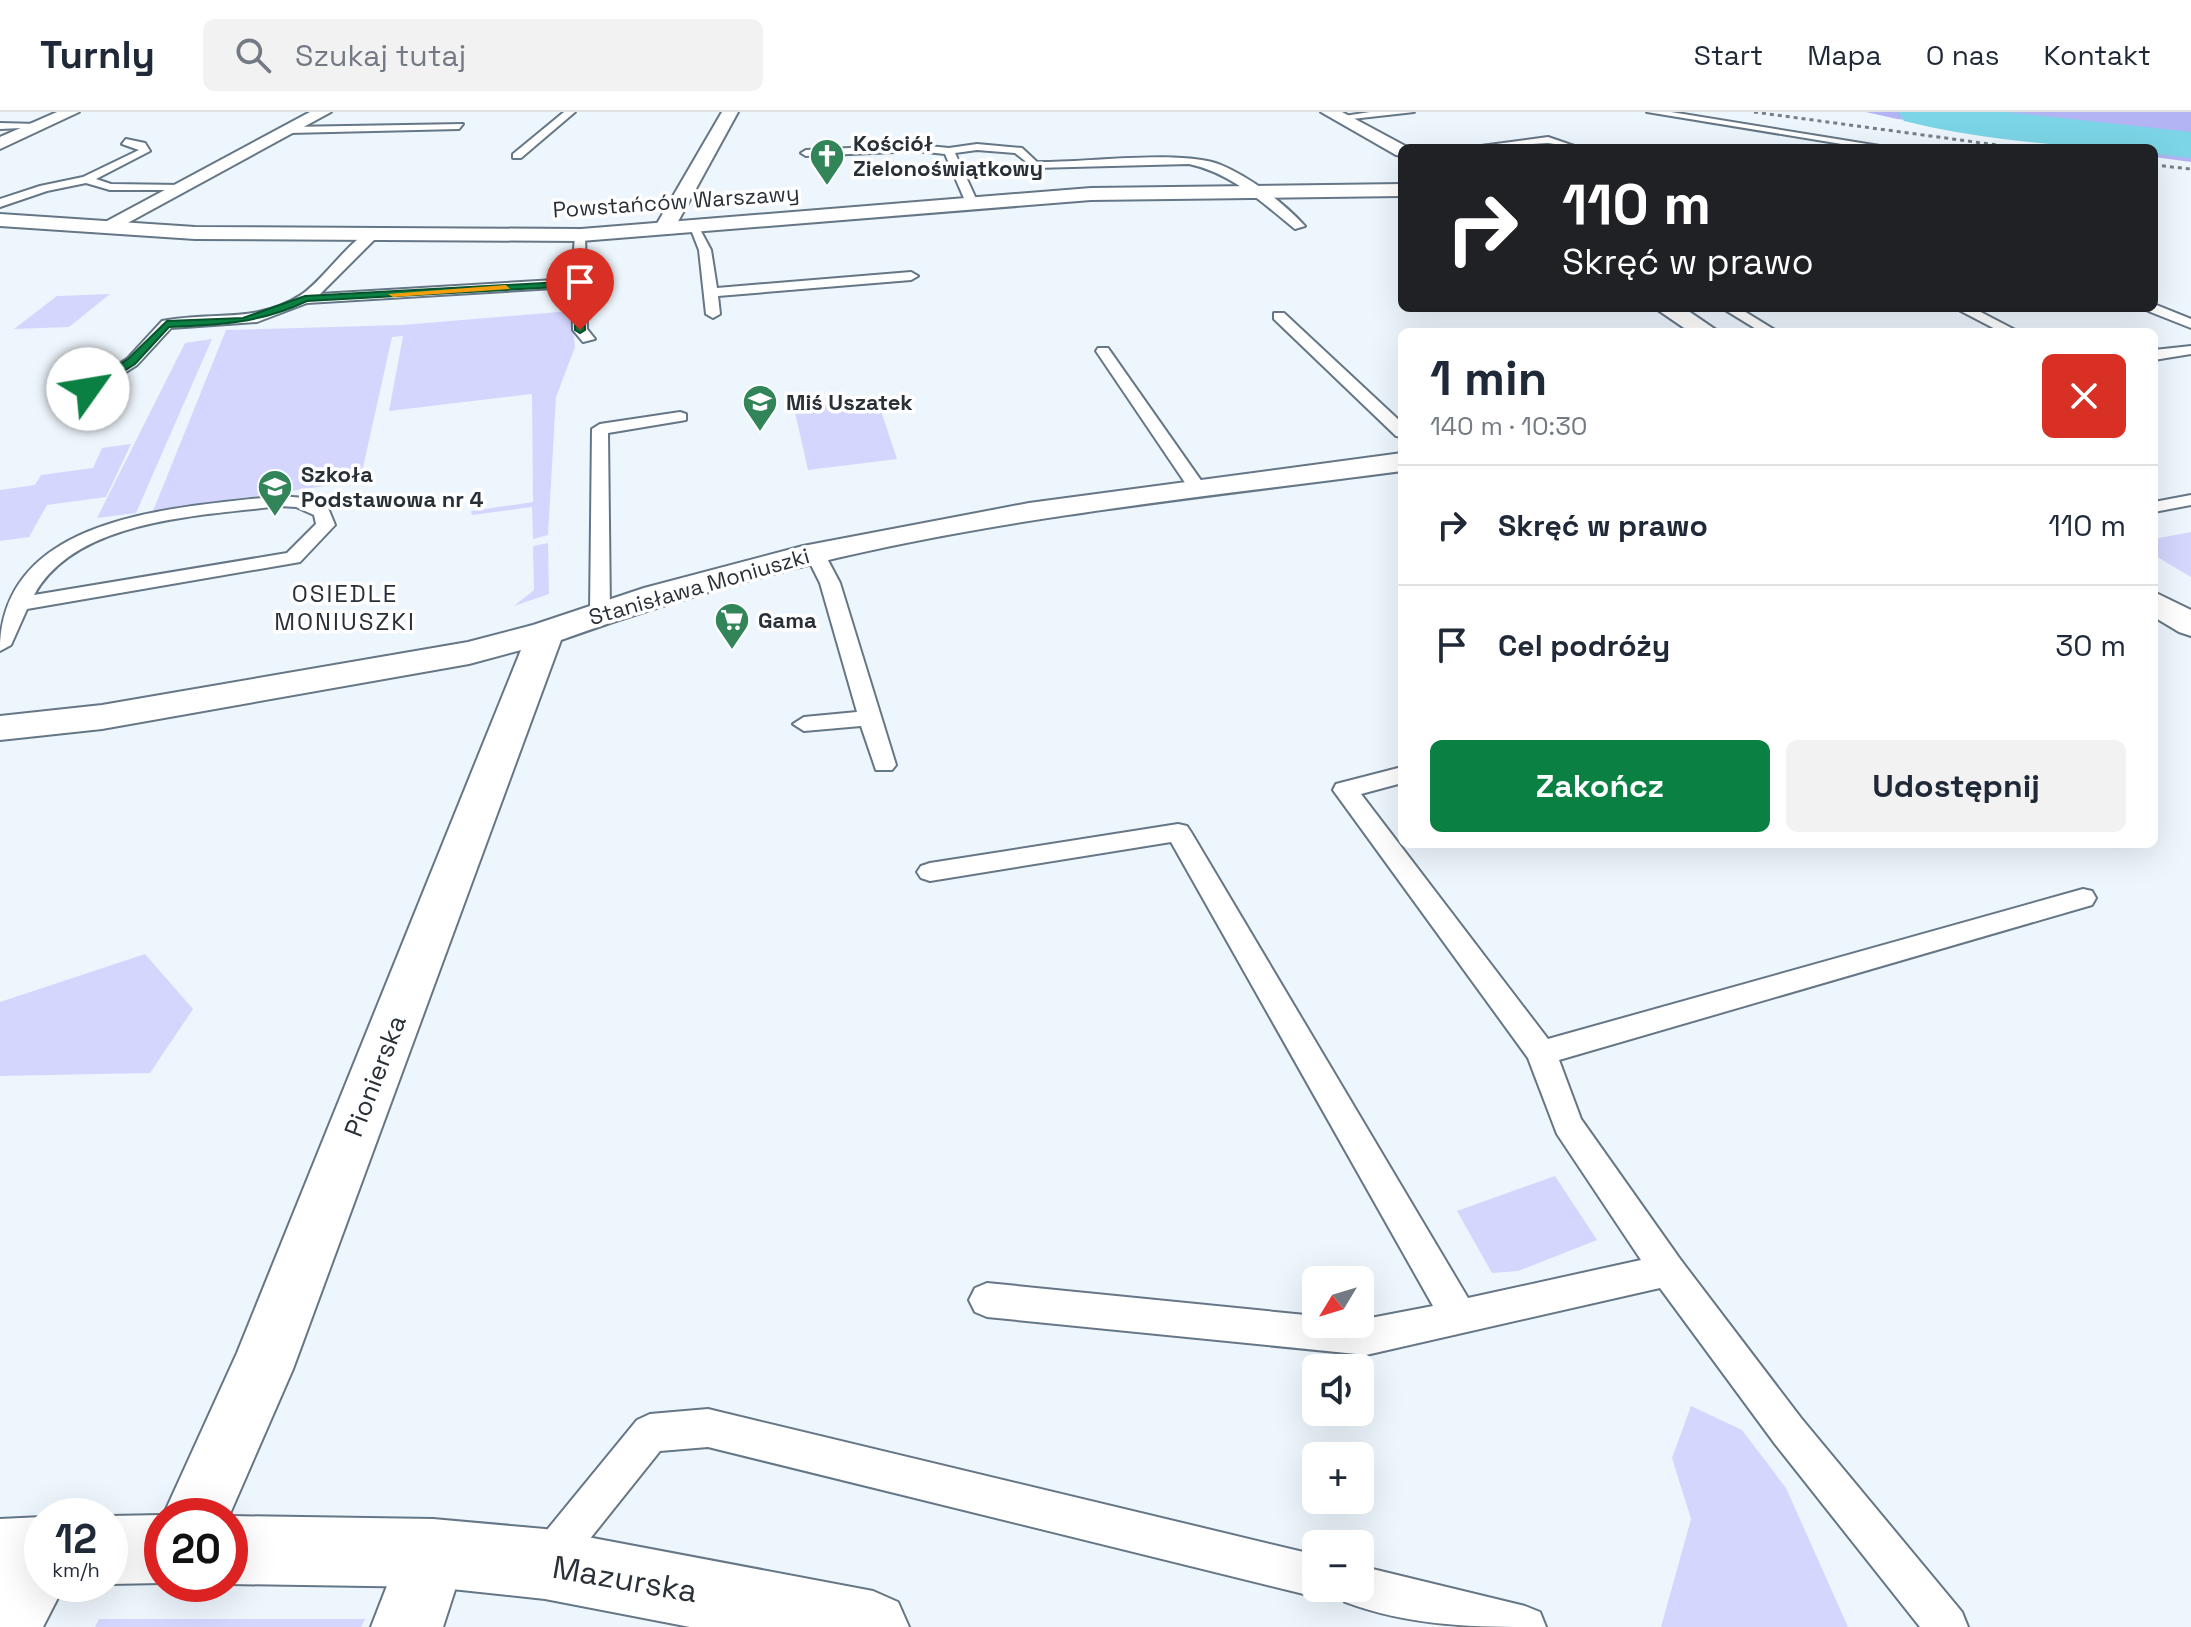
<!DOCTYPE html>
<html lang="pl">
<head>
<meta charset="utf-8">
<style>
	body { margin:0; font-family:"Space Grotesk",sans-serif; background:#f2f2f3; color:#1f2937; height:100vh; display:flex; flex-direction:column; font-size:30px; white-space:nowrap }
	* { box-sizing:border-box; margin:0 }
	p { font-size:26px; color:#747a83 }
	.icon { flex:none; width:44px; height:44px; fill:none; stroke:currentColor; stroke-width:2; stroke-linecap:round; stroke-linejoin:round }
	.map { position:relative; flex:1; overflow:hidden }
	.panel { position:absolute; left:1398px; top:216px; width:760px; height:520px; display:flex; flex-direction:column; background:#fff; border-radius:12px; box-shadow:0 8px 32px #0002 }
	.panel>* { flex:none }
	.top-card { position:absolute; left:1398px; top:32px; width:760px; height:168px; border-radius:12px; box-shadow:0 8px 32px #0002; background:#202124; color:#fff; overflow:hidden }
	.needle { width:52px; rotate:232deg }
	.fabs { position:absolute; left:1302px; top:1154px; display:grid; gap:16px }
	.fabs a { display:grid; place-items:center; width:72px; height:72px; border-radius:12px; background:#fff; box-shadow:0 8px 32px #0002; font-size:40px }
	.speed { position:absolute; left:24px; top:1386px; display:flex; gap:16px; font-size:40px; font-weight:700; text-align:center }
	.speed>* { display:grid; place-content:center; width:104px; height:104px; border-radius:50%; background:#fff; box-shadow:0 8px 32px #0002; line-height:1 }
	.speed small { font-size:20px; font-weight:400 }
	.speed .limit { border:12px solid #d22; background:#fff; color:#111 }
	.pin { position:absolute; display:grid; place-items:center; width:68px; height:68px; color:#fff; margin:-82px -34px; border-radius:50% 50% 50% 0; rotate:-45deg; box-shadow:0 0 8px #0007 }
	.pin .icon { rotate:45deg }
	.me { position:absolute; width:88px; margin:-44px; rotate:58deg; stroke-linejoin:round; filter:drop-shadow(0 0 6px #0008) }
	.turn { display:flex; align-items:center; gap:28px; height:168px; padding:0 32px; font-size:36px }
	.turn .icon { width:104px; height:104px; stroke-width:2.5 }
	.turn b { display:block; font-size:56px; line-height:68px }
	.round { display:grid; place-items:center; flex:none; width:84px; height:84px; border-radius:12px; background:#f2f2f3 }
	.overview { display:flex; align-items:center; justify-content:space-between; height:136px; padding:0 32px }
	h1 { font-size:48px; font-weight:600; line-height:60px }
	.cta { display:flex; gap:16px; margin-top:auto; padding:16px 32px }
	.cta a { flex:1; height:92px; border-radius:12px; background:#0b8043; color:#fff; font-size:32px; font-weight:600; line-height:92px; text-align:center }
	.cta a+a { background:#f2f2f3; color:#1f2937 }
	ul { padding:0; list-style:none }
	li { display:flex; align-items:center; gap:24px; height:120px; padding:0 32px; border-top:2px solid #e0e1e3 }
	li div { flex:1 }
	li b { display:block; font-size:30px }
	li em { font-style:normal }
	header { display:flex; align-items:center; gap:48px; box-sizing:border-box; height:112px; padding:0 40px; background:#fff; border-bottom:2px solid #e0e1e3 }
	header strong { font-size:38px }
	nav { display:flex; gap:44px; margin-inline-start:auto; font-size:28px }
	.search { width:560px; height:72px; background:#f2f2f3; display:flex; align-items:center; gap:20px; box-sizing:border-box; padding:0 28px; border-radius:12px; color:#747a83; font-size:30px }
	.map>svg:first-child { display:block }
	.green { fill:#d4d6fe }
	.forest { fill:#b2b4f3 }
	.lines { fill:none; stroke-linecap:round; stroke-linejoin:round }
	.stream { fill:#7bd5e6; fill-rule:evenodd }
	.river { fill:#7bd5e6; fill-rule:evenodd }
	.service-casing { stroke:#657686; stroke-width:4 }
	.minor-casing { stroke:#657686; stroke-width:4 }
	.tertiary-casing { stroke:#657686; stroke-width:4 }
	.secondary-casing { stroke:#657686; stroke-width:4 }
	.service { fill:#fff; fill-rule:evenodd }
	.minor { fill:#fff; fill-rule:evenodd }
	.tertiary { fill:#fff; fill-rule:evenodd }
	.secondary { fill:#fff; fill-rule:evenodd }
	.rail { stroke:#777e85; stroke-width:3; stroke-dasharray:4 4; stroke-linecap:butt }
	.route { fill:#0b8043; stroke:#07532c; stroke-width:2 }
	.slow { fill:#f59e0b }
	.labels { text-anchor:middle; stroke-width:7; stroke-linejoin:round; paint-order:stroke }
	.far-poi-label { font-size:22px; font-weight:bold; fill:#293037; stroke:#fff; text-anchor:start }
	.far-street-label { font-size:22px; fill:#293037; stroke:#fff }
	.far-neighbourhood-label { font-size:24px; letter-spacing:2px; fill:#293037; stroke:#fff }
	.street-label { font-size:26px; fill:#293037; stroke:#fff }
	.near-street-label { font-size:32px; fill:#293037; stroke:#fff }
</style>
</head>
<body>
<header>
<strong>Turnly</strong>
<div class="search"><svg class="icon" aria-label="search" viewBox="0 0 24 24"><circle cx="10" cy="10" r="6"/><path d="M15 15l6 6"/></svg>Szukaj tutaj</div>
<nav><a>Start</a><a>Mapa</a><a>O nas</a><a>Kontakt</a></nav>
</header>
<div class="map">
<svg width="2191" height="1515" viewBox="0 0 2191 1515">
	<rect width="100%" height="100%" fill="#eef6fd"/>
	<!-- green -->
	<g class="green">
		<polygon points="110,182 69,215 14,217 57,184"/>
		<polygon points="571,199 575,235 556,285 548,423 533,427 532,395 472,403 471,399 533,390 532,282 389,299 403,224 392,225 360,369 153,399 226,218 402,213"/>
		<polygon points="212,227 136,401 97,406 185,231"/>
		<polygon points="877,287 897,347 808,358 794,296"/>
		<polygon points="131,332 106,385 47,393 29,425 0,429 0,378 35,373 41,363 93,356 102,336"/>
		<polygon points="2191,420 2191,465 2154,443 2154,427"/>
		<polygon points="548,431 549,482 514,494 534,478 533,434"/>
		<polygon points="145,842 193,897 150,961 0,964 0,890"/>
		<polygon points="1555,1064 1597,1128 1518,1159 1492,1161 1457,1099"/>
		<polygon points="1691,1294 1742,1318 1786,1376 1848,1515 1661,1515 1691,1407 1672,1346"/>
		<polygon points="99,1507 365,1507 361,1515 95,1515"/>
	</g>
	<!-- forest -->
	<polygon class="forest" points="1866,0 2191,0 2191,50 2154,45 2154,36 2089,36 2040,21 1897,7"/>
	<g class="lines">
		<!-- stream -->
		<polygon class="stream" points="2032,14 2035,19 2028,21 2028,16"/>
		<!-- river -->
		<path class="river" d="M1898,0H2006L2191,20V46L2154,42V36C2072,36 1985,29 1904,9Z"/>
		<defs>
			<g id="service">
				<polygon points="564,0 575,0 521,46 513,46 513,42"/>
				<polygon points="1370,0 1414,0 1343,8 1338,5"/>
				<polygon points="1647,0 1671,0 1892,36 1866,36"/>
				<polygon points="0,11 37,12 42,15 0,17"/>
				<polygon points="463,12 459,17 289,21 284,18 289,15"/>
				<polygon points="1548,25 1580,36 1548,31 1466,36"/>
				<polygon points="126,27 145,31 150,39 96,67 111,72 181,73 185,78 110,78 86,71 47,79 0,95 0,87 40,74 83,65 139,38 122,32"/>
				<path d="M977,32L1022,36L1037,50C1084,51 1182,37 1221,53C1250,65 1284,91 1305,114L1295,117C1262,90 1231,61 1189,52L1034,56L1015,41L977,38L955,41L978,91L972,95L966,91L945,42L917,39L806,44L801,41L806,38L917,33L949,36Z"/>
				<polygon points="688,110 696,110 711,138 717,176 911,160 918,164 911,168 718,184 720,202 713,206 706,202 699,138"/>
				<path d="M374,117L378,118V124L320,182L572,167L575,123L585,120L587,217L595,227L583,230L573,218L572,175L307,191L257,210L171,216L137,253L94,280L80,277L127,247L162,209C210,199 257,212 301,183C325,167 349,127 374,117Z"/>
				<polygon points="2154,192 2191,207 2191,216 2148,199 2146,196 2154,196"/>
				<polygon points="1722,196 1739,196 1778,220 1761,220"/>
				<polygon points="1955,196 1973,196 2019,220 2001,220"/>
				<polygon points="1274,201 1284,201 1402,311 1402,325 1396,324 1274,207"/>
				<polygon points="2191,234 2191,242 2154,248 2154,238"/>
				<polygon points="1098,236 1108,236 1207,377 1204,381 1192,381 1096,239"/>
				<polygon points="680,300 686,302 686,308 608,321 610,501 607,505 593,505 590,501 592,317 600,312"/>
				<polygon points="2191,383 2191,393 2154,400 2154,390"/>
				<path d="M279,384L305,386L328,396L335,413L300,450L27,497L11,533L0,539C0,401 179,396 279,384ZM279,394L296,395L314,403L316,412L287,441L34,483C76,406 202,404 279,394Z"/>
				<polygon points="815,435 822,437 840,471 896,653 892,658 876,658 861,614 804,619 793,612 804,605 857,600 820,471 805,441"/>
				<polygon points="1402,655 1402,671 1361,682 1548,927 2083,777 2092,779 2096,786 2092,793 1559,948 1581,1007 1680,1147 1801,1306 1962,1500 1968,1515 1920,1515 1775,1332 1660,1176 1366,1243 987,1205 975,1200 969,1188 975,1176 987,1171 1316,1204 1316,1212 1360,1212 1360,1208 1433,1194 1171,730 930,769 921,766 917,760 921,754 930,751 1178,712 1187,714 1191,720 1468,1186 1641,1148 1557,1022 1528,946 1333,678 1336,672"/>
				<polygon points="708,1297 1316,1443 1316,1476 1332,1476 1316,1485 708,1335 660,1339 561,1463 547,1469 533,1463 527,1449 533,1435 637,1308 650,1302"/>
				<path d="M1360,1454L1525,1494L1540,1500L1546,1515C1476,1515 1412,1515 1345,1490L1340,1476H1360Z"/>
			</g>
			<g id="minor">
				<polygon points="310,0 331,0 111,120 97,120 94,116"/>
				<polygon points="722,0 738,0 675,115 665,121 658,119 655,115"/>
				<polygon points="1321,0 1342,0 1409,36 1402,36 1402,44 1396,43"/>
				<path d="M1402,341V359C1207,385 1008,404 816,451C730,472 645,498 561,528L293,1257L229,1404L162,1406L237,1241L521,538L469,552L102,617L0,628V604L102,593L468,530L533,513L644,476L803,434L1029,391Z"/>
				<polygon points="433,1407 457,1417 467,1441 443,1515 371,1515 409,1417"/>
				<polygon points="42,1412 42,1472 65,1472 43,1515 0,1515 0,1453 18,1422"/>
			</g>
			<g id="tertiary">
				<polygon points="1402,72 1402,84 1091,88 581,129 195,127 0,114 0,102 195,115 581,117 1091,76"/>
				<polygon points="1655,196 1684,196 1719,220 1690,220"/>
				<polygon points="2154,480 2191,498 2191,524 2179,520 2154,505"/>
				<polygon points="162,1403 165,1404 162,1404 162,1471 110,1472 109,1472 109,1404"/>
				<polygon points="230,1404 433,1407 545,1417 873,1479 898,1490 909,1515 690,1515 545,1487 433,1475 230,1472"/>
				<polygon points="42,1405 42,1472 45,1472 0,1475 0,1407"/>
			</g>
			<polygon id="secondary" points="57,0 79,0 0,37 0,25"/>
		</defs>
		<!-- service casing -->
		<use href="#service" class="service-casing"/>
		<!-- minor casing -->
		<use href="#minor" class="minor-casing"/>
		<!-- tertiary casing -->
		<use href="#tertiary" class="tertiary-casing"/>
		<!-- secondary casing -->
		<use href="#secondary" class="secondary-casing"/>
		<!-- service -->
		<use href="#service" class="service"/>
		<!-- minor -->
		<use href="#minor" class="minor"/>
		<!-- tertiary -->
		<use href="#tertiary" class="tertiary"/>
		<!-- secondary -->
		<use href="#secondary" class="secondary"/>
		<!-- rail -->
		<g class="rail">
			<polyline points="1754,0 2019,36"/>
			<polyline points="2154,53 2191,57"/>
		</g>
	</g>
	<!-- route -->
	<path class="route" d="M579,169L584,171L585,218L580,221L575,218V174L307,189C261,211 219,213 169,215L135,252L91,280L82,277L128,247L167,209L243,206L305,184Z"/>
	<!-- slow -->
	<polygon class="slow" points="506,173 510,177 393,185 388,182"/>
	<!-- icons -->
	<defs>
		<symbol id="church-pin" viewBox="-11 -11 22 30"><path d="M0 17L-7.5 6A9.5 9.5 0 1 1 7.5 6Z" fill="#318558" stroke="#fff"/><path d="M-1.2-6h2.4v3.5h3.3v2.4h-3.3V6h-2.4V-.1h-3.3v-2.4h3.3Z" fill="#fff"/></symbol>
		<symbol id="school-pin" viewBox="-11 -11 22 30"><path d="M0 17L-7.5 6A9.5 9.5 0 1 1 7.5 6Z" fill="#318558" stroke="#fff"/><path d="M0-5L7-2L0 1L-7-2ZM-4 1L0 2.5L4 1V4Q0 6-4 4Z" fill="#fff"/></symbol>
		<symbol id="supermarket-pin" viewBox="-11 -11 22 30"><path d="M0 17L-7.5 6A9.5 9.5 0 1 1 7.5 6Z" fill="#318558" stroke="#fff"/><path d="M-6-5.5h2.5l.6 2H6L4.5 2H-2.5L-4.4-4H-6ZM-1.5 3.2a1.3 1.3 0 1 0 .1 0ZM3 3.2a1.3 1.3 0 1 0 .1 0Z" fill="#fff"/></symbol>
	</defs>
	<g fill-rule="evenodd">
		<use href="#church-pin" x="807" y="24" width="40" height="54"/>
		<use href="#school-pin" x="740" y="270" width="40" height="54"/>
		<use href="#school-pin" x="255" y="355" width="40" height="54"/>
		<use href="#supermarket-pin" x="712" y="488" width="40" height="54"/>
	</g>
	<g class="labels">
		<!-- far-poi labels -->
		<g class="far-poi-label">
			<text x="853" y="39">Kościół<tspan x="853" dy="25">Zielonoświątkowy</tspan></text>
			<text x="786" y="298">Miś Uszatek</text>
			<text x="301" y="370">Szkoła<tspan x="301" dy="25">Podstawowa nr 4</tspan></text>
			<text x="758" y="516">Gama</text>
		</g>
		<!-- far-street labels -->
		<g class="far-street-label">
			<text transform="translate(676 89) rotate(-4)" y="8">Powstańców Warszawy</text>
			<text transform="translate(699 474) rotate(-16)" y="8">Stanisława Moniuszki</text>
		</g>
		<!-- far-neighbourhood labels -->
		<g class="far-neighbourhood-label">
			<text x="345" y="490">OSIEDLE<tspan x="345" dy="28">MONIUSZKI</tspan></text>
		</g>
		<!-- street labels -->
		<g class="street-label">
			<text transform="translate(375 964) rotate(-69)" y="9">Pionierska</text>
		</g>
		<!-- near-street labels -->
		<g class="near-street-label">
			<text transform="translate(625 1467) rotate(10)" y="11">Mazurska</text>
		</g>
	</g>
</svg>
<div class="fabs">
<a><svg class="needle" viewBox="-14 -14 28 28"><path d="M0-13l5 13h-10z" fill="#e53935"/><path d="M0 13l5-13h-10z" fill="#747a83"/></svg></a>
<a><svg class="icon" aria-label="sound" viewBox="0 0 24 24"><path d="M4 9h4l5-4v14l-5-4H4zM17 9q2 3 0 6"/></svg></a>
<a>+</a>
<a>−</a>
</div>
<div class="speed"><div>12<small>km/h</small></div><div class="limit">20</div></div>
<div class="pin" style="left:580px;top:218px;background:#d93025"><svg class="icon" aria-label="arrive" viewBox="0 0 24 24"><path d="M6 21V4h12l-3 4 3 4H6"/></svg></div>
<svg class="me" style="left:88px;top:277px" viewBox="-20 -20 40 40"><circle r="19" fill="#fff"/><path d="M0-13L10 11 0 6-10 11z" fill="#0b8043"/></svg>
<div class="top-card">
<div class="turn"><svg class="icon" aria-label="right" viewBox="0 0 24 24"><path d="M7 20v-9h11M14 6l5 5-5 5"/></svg><div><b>110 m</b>Skręć w prawo</div></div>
</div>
<section class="panel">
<div class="overview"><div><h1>1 min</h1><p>140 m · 10:30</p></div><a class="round" style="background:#d93025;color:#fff"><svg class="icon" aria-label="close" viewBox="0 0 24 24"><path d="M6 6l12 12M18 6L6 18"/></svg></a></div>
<ul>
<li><svg class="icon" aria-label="right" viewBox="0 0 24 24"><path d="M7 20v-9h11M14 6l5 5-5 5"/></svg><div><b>Skręć w prawo</b></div><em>110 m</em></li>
<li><svg class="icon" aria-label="arrive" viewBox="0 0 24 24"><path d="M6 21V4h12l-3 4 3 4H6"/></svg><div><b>Cel podróży</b></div><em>30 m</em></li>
</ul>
<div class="cta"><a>Zakończ</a><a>Udostępnij</a></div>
</section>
</div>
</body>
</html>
